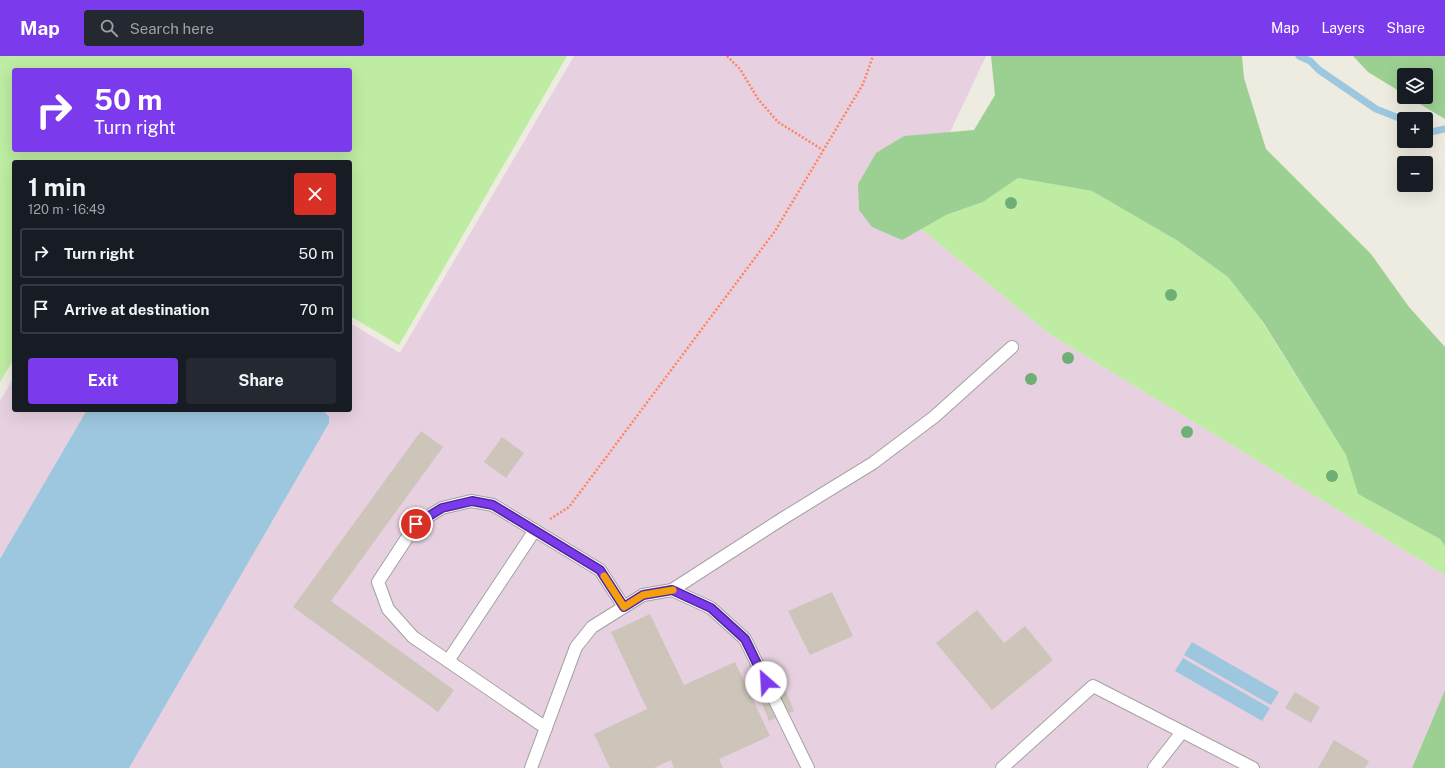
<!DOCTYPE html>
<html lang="en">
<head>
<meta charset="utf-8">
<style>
	body { margin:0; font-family:"Public Sans",sans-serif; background:#242831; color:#f1f3f6; height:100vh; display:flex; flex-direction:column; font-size:15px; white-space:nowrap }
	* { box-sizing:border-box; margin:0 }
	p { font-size:13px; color:#9ea1a6 }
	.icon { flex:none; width:22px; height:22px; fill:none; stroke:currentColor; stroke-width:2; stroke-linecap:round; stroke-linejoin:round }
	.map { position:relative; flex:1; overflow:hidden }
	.details { position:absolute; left:12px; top:104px; width:340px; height:252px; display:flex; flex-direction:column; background:#171b24; border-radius:4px; box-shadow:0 4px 16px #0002 }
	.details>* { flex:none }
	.banner { position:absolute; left:12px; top:12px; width:340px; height:84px; border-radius:4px; box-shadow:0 4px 16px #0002; background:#7c3aed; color:#fff; overflow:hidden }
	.fabs { position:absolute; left:1397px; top:12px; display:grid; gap:8px }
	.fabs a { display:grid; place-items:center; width:36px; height:36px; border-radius:4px; background:#171b24; box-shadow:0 4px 16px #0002; font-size:20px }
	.pin { position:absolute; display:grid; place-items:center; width:34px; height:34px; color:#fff; margin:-17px; border:2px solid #fff; border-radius:50%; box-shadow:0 1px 4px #0007 }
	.me { position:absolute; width:44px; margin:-22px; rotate:334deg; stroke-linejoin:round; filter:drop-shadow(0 0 3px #0008) }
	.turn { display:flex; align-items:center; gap:14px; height:84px; padding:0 16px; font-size:18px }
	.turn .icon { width:52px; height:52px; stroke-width:2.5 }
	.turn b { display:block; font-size:28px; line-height:34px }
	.round { display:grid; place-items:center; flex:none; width:42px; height:42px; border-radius:4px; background:#242831 }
	.head { display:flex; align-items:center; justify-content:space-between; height:68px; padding:0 16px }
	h1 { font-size:24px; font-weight:700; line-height:30px }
	.action { display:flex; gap:8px; margin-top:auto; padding:8px 16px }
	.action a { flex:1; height:46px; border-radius:4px; background:#7c3aed; color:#fff; font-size:16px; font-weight:700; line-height:46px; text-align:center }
	.action a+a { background:#242831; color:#f1f3f6 }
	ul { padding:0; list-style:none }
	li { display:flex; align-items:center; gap:12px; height:50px; margin:0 8px 6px; padding:0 8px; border:2px solid #363941; border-radius:4px }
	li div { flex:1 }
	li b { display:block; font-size:15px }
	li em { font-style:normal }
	header { display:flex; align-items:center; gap:24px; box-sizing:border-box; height:56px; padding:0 20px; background:#7c3aed; color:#fff }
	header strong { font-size:19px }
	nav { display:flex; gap:22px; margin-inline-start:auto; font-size:14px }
	.search { width:280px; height:36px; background:#242831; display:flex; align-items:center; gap:10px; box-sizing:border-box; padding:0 14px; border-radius:4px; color:#9ea1a6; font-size:15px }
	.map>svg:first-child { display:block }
	.industrial { fill:#e7d1e0 }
	.grass { fill:#bdeca2; fill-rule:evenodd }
	.forest { fill:#9cd092 }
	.water { fill:#9dc7df }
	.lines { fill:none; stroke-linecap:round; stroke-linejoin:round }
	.stream { stroke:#9dc7df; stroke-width:7 }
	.building { fill:#cdc5b9 }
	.lane-casing { stroke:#a2a2a2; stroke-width:14 }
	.path { stroke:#ff845f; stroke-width:2.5; stroke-dasharray:2 2; stroke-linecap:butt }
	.lane { stroke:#fff; stroke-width:12 }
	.tree { fill:#6eaf75 }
	.route-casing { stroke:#51269a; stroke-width:10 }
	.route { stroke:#7c3aed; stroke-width:7 }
	.slow { stroke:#f59e0b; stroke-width:7 }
</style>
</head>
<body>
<header>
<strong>Map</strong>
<div class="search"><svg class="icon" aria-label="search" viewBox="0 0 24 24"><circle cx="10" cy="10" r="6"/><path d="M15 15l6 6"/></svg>Search here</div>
<nav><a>Map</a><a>Layers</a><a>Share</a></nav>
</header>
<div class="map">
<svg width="1445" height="712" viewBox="0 0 1445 712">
	<rect width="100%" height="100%" fill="#eeebe0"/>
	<!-- industrial -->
	<polygon class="industrial" points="574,0 986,0 909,163 1051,279 1445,519 1445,634 1412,712 0,712 0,345 14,321 14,354 350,354 350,267 400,297"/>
	<!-- grass -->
	<g class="grass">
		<path d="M0,0H567L399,289L350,260V106H14V303L0,326ZM14,14H350V94H14Z"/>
		<polygon points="1018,122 1092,135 1178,185 1228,221 1259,261 1346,399 1358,438 1440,483 1445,490 1445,519 1051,279 920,172 946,159 983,146"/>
	</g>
	<!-- forest -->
	<g class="forest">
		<polygon points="991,0 1242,0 1244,22 1266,93 1371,198 1409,251 1445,291 1445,490 1440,483 1358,438 1346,399 1263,266 1228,221 1178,185 1092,135 1018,122 983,146 946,159 902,184 872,171 859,154 858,128 876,97 904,80 974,74 995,39"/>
		<polygon points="1353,0 1445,0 1445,63 1408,41 1426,41 1426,19 1404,19 1404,38 1368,16"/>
		<polygon points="1445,634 1445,712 1412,712"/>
	</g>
	<!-- water -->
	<g class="water">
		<polygon points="87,354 323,354 329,361 329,367 129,712 0,712 0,503"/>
		<polygon points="1192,586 1279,636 1271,649 1184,599"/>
		<polygon points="1183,602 1270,652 1262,665 1175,615"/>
	</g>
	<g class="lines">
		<!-- stream -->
		<g class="stream">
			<polyline points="1299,0 1310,5 1319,14 1376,53 1404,64"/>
			<polyline points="1426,73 1431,76 1445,73"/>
		</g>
	</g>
	<!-- building -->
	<g class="building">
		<polygon points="421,375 443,391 331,545 454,634 438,656 293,551"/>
		<polygon points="502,381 524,397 506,422 484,406"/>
		<polygon points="832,536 853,580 810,599 788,555"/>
		<polygon points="977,554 1004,587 1025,570 1053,604 992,654 936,587"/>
		<polygon points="650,558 684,629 735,606 770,680 719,703 723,712 674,712 671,704 654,712 610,712 594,678 647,653 611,576"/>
		<polygon points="785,633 794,655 769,665 760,642"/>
		<polygon points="1295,636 1320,651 1311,667 1285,652"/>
		<polygon points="1334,684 1369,705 1365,712 1318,712"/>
	</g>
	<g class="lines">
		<defs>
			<g id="lane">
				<polyline points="672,534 782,463 873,407 934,361 1012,291"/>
				<polyline points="448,605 535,474"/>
				<polyline points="546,672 413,581 388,553 378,526 416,468 442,452 471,445 493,449 600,514 624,551"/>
				<polyline points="531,712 576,591 592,571 643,539 672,534 711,552 745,583 808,712"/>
				<polyline points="1002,712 1093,630 1253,712"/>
				<polyline points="1154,712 1182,676"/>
			</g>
		</defs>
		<!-- lane casing -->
		<use href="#lane" class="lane-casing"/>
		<!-- path -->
		<g class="path">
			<polyline points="727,0 740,13 758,43 778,66 823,94"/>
			<polyline points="550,463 569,451 775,175 863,28 873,0"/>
		</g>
		<!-- lane -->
		<use href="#lane" class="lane"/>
	</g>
	<!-- trees -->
	<g class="tree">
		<circle cx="1011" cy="147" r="6"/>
		<circle cx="1171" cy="239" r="6"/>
		<circle cx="1068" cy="302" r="6"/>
		<circle cx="1031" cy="323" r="6"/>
		<circle cx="1187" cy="376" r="6"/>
		<circle cx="1332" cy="420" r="6"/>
	</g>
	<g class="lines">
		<defs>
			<polyline id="route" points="416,468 442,452 472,445 493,449 600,514 624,551 643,539 672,534 711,552 745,583 766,626"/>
		</defs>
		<!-- route casing -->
		<use href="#route" class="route-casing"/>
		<!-- route -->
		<use href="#route" class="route"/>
		<!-- slow -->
		<polyline class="slow" points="604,520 624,551 643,539 673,534"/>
	</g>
</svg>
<div class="fabs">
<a><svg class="icon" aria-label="layers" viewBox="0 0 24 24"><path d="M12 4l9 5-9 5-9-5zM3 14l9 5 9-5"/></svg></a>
<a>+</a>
<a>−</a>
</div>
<div class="pin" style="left:416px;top:468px;background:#d93025"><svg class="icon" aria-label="arrive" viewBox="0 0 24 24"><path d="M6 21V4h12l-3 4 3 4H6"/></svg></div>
<svg class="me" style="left:766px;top:626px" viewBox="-20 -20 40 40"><circle r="19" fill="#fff"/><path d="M0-13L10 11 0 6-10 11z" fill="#7c3aed"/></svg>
<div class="banner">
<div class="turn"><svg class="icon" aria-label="right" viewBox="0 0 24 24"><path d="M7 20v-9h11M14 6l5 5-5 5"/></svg><div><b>50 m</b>Turn right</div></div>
</div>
<section class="details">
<div class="head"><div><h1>1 min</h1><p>120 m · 16:49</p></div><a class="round" style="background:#d93025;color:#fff"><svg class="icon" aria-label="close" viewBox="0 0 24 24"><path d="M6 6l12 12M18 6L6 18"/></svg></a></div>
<ul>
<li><svg class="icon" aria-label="right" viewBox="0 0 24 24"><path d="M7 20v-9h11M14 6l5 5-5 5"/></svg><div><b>Turn right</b></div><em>50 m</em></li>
<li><svg class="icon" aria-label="arrive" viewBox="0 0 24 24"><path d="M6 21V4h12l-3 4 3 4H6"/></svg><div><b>Arrive at destination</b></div><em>70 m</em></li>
</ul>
<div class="action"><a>Exit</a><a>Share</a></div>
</section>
</div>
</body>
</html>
